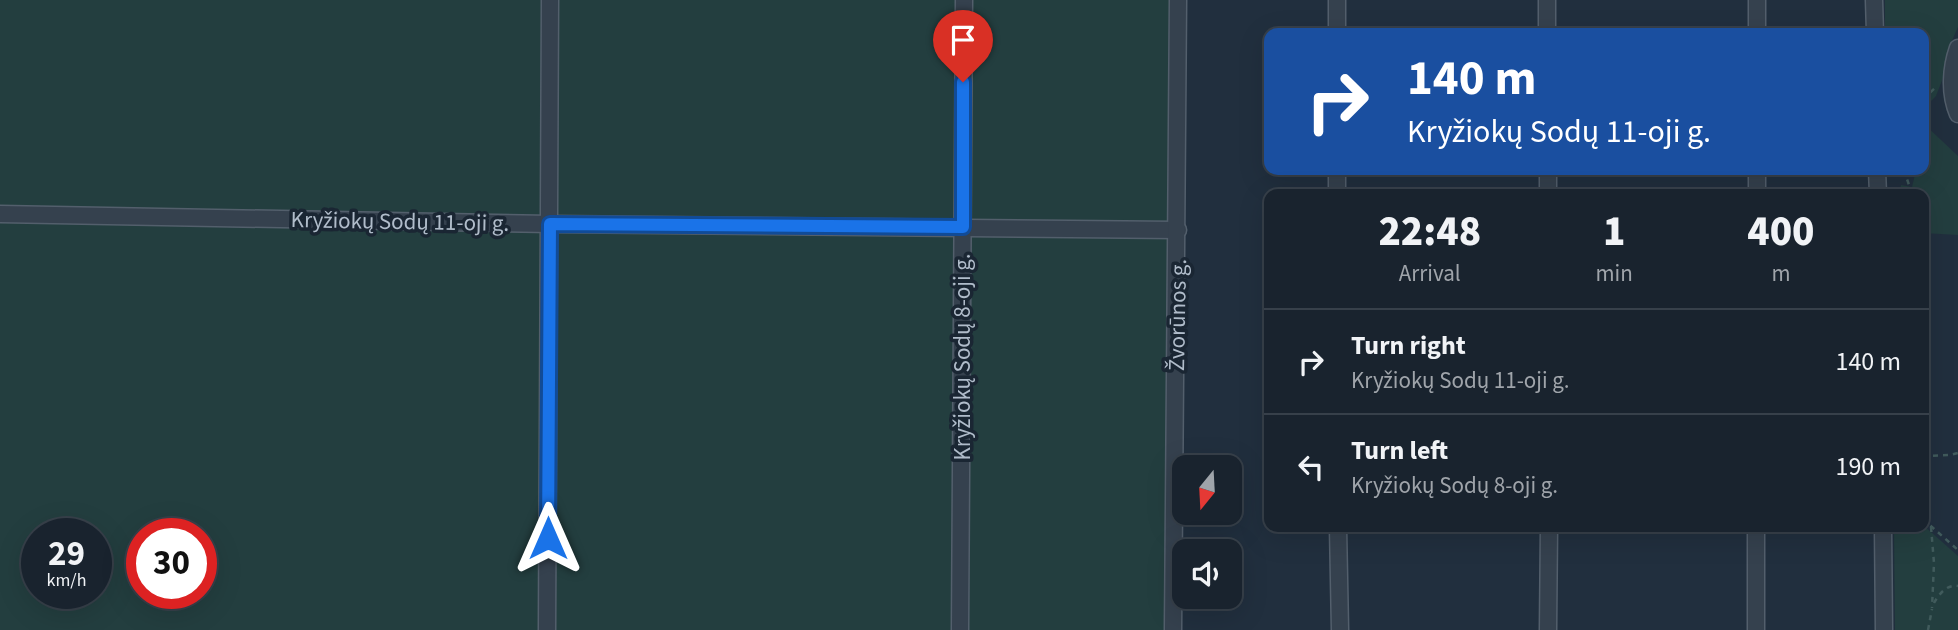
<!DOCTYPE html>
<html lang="en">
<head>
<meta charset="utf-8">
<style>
	body { margin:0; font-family:"Source Sans 3",sans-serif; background:#262f3a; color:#f1f3f6; height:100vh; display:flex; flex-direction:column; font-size:26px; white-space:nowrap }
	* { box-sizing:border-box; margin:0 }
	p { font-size:23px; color:#9fa4aa }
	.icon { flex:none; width:38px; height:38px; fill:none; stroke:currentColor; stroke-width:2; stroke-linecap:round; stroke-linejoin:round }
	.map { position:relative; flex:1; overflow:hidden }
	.sheet { position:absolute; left:1264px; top:189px; width:665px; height:343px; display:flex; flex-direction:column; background:#19232e; border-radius:14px; box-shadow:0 7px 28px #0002,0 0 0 2px #37404a }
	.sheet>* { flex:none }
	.banner { position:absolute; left:1264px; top:28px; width:665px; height:147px; border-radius:14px; box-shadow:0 7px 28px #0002,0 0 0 2px #37404a; background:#1a4fa0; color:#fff; overflow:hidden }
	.needle { width:46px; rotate:198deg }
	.tools { position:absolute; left:1172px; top:455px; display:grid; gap:14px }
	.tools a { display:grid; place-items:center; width:70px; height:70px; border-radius:14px; background:#19232e; box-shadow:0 7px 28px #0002,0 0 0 2px #37404a; font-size:35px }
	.speed { position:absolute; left:21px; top:518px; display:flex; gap:14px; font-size:35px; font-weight:700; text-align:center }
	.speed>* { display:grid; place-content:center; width:91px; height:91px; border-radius:50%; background:#19232e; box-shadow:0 7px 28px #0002,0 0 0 2px #37404a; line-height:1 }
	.speed small { font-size:18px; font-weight:400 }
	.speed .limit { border:10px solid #d22; background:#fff; color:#111 }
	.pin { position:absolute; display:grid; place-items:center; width:60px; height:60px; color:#fff; margin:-72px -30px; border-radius:50% 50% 50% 0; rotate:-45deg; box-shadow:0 0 7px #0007 }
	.pin .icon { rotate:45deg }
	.me { position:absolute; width:77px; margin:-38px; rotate:0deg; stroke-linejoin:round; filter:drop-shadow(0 0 5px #0008) }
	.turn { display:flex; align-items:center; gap:24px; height:147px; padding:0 28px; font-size:32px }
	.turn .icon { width:91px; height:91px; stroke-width:2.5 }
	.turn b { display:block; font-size:49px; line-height:60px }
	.eta { display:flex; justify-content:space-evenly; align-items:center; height:119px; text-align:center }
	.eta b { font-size:42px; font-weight:800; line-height:49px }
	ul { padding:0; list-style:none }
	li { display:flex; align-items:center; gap:21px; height:105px; padding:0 28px; border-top:2px solid #37404a }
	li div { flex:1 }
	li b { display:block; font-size:26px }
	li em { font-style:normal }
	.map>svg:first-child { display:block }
	.green { fill:#233e3f; fill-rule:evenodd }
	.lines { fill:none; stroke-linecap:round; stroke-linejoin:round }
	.minor-casing { stroke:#535f6c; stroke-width:19 }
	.path { stroke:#415b5c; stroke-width:2.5; stroke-dasharray:5 5; stroke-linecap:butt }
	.minor { stroke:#35414e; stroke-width:16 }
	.route-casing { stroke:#114b97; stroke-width:18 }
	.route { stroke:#1a73e8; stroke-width:12 }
	.labels { text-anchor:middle; stroke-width:7; stroke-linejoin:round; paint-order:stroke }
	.street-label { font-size:23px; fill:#b0bcca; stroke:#1a2633 }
</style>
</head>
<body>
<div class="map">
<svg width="1958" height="630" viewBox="0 0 1958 630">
	<rect width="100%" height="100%" fill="#212f3e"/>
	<!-- green -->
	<g class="green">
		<path d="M0,0H1172L1171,630H0ZM37,534H96V593H37ZM142,534H201V593H142Z"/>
		<polygon points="1885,0 1958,0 1958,27 1950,45 1943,78 1936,96 1923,109 1923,33 1885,33"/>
		<polygon points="1923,123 1958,156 1958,235 1923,233 1923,194 1899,194 1901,185 1912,187 1916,170 1923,170"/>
		<polygon points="1923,525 1958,556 1958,630 1895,630 1894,527 1923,527"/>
	</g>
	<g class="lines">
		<defs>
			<g id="minor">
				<polyline points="1547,0 1547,33"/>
				<polyline points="1757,0 1757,33"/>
				<polyline points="1874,0 1875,33"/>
				<polyline points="1337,33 1337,0"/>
				<path d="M1958,48C1951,68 1949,93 1958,114"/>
				<polyline points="1548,170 1548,194"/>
				<polyline points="1757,170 1757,194"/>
				<polyline points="1877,170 1878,194"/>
				<polyline points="1337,194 1337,170"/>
				<polyline points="0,214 550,224 1178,230"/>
				<polyline points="1338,527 1340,630"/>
				<polyline points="1756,527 1756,630"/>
				<polyline points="1883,527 1884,630"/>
				<polyline points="547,630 550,0"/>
				<polyline points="960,630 964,0"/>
				<polyline points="1173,630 1178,0"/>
				<polyline points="1548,630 1549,527"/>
			</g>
		</defs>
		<!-- minor casing -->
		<use href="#minor" class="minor-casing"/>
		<!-- path -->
		<g class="path">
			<polyline points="1923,99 1936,87"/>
			<polyline points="1904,170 1912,194"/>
			<polyline points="1923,456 1950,455 1958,453"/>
			<polyline points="1923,519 1958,550"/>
			<polyline points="1931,527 1934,563 1932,608"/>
			<path d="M1934,603C1939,594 1947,584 1958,586"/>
			<polyline points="1928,630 1932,609"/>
		</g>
		<!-- minor -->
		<use href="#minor" class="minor"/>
	</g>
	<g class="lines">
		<defs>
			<polyline id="route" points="548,538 550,224 963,227 963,82"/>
		</defs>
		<!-- route casing -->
		<use href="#route" class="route-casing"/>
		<!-- route -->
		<use href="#route" class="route"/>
	</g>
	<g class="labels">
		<!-- street labels -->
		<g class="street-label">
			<text transform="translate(400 221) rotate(1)" y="8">Kryžiokų Sodų 11-oji g.</text>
			<text transform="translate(1177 315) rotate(-89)" y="8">Žvorūnos g.</text>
			<text transform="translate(962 357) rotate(-90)" y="8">Kryžiokų Sodų 8-oji g.</text>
		</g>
	</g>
</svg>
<div class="tools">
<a><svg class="needle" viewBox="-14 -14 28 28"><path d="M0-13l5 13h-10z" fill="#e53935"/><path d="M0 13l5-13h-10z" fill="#9fa4aa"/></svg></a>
<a><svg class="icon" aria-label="sound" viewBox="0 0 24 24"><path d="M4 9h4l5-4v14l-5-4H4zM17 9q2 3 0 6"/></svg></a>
</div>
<div class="speed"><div>29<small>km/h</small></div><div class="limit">30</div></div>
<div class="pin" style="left:963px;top:82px;background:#d93025"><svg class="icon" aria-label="arrive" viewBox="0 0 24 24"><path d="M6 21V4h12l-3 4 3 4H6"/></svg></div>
<svg class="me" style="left:548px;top:538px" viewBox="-20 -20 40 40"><path d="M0-17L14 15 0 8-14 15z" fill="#1a73e8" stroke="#fff" stroke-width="4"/></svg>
<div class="banner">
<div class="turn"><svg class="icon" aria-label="right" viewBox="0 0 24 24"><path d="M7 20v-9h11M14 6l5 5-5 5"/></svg><div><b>140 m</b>Kryžiokų Sodų 11-oji g.</div></div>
</div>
<section class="sheet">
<div class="eta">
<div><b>22:48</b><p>Arrival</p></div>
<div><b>1</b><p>min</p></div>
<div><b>400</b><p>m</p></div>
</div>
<ul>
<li><svg class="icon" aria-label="right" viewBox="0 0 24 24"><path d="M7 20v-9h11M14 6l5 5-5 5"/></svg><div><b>Turn right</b><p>Kryžiokų Sodų 11-oji g.</p></div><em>140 m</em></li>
<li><svg class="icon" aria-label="left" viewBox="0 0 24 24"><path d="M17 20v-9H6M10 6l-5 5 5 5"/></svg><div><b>Turn left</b><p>Kryžiokų Sodų 8-oji g.</p></div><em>190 m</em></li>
</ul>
</section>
</div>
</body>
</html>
